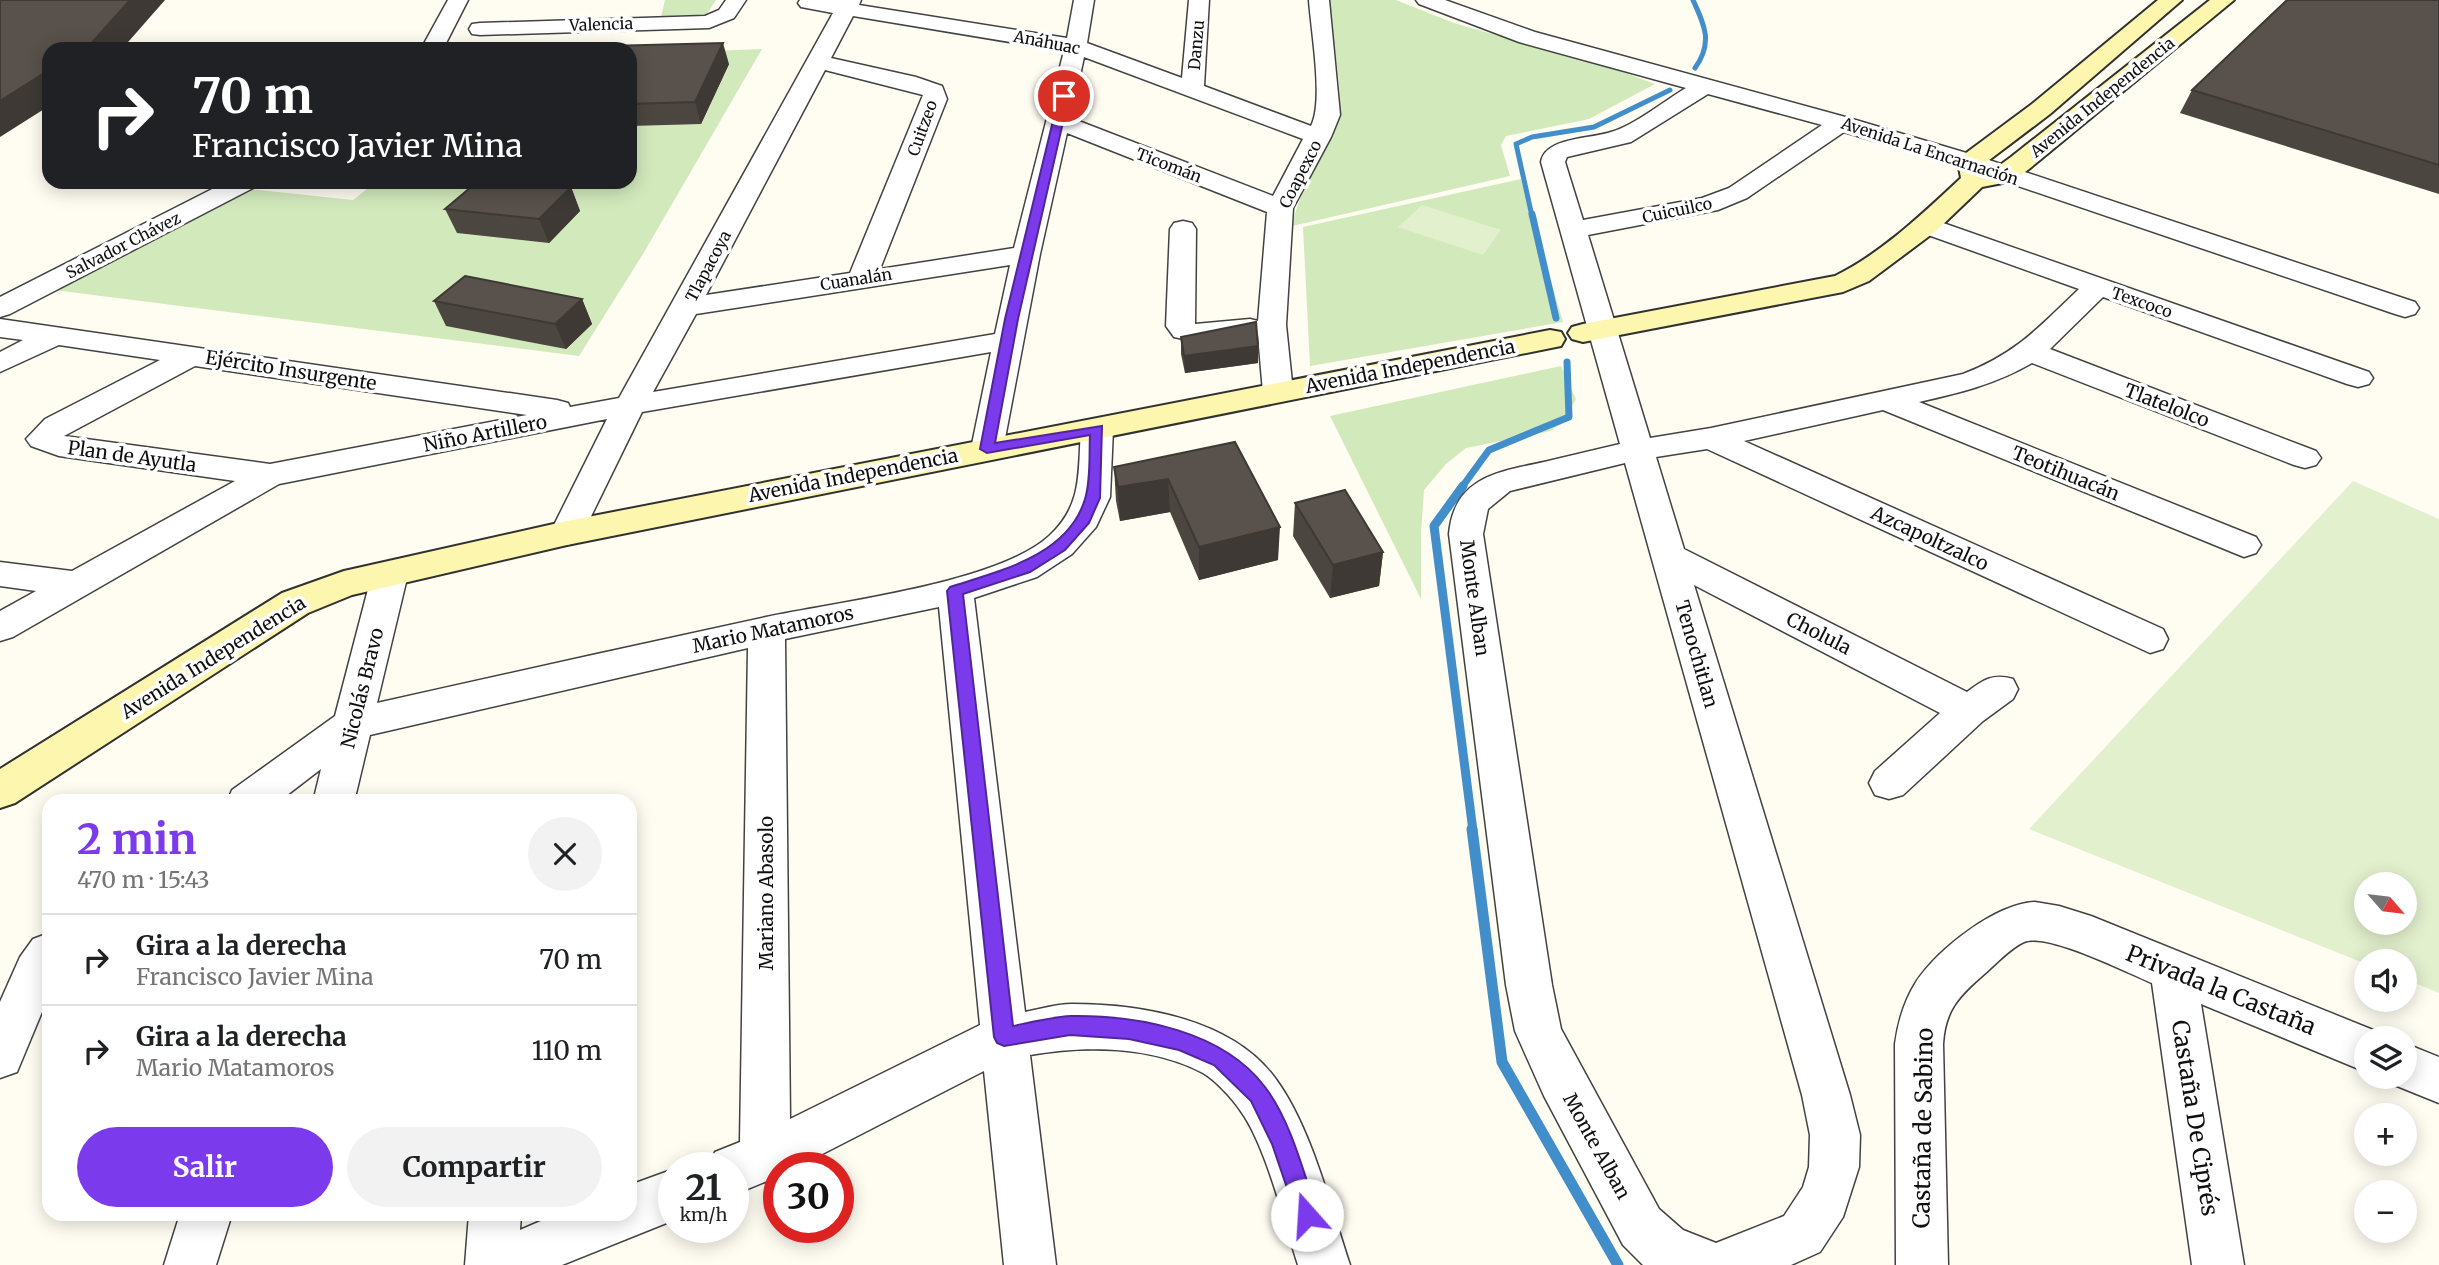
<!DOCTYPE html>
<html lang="es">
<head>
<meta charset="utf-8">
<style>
	body { margin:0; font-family:Merriweather,serif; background:#f2f2f2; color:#202124; height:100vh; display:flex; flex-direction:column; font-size:26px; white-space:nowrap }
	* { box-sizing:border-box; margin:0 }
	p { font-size:23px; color:#757577 }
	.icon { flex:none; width:38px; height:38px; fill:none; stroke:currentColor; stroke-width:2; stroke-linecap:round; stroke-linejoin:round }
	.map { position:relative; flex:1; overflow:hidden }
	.details { position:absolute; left:42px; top:794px; width:595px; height:427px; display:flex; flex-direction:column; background:#fff; border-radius:21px; box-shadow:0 4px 18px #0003 }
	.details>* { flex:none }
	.guide { position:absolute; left:42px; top:42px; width:595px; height:147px; border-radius:21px; box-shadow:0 4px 18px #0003; background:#202124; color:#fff; overflow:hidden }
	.needle { width:46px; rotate:118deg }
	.controls { position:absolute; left:2354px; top:872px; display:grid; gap:14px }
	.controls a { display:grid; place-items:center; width:63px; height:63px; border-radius:50%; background:#fff; box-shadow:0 4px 18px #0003; font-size:35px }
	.speed { position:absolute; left:658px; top:1152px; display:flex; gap:14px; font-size:35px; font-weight:700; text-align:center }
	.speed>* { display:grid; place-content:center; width:91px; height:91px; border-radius:50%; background:#fff; box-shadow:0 4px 18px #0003; line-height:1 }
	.speed small { font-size:18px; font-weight:400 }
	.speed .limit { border:10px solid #d22; background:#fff; color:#111 }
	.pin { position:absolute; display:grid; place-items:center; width:60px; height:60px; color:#fff; margin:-30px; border:4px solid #fff; border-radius:50%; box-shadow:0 2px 7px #0007 }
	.me { position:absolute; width:77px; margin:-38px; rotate:341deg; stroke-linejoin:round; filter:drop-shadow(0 0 5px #0008) }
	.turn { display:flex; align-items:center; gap:24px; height:147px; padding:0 35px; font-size:32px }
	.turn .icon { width:91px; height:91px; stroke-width:2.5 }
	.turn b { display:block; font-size:49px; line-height:60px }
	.round { display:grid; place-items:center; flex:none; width:74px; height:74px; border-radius:37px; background:#f2f2f2 }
	.summary { display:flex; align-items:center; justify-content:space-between; height:119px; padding:0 35px }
	h1 { font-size:42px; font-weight:700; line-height:52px; color:#7c3aed }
	.action { display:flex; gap:14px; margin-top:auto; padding:14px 35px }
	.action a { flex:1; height:80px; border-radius:42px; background:#7c3aed; color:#fff; font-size:28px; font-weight:700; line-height:80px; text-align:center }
	.action a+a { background:#f2f2f2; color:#202124 }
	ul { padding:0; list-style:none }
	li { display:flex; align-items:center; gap:21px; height:91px; padding:0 35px; border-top:2px solid #e0e0e0 }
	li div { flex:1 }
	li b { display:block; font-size:26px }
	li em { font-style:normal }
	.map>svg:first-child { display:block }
	.green { fill:#d2e9bc }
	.pitch { fill:#e3f0cd; fill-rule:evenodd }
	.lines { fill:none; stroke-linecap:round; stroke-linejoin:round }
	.stream-far3 { stroke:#418eca; stroke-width:5 }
	.stream-far2 { stroke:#418eca; stroke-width:7 }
	.stream-far1 { stroke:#418eca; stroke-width:9 }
	.stream { stroke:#418eca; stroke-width:11 }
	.street-casing { stroke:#424242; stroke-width:3 }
	.secondary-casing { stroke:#313131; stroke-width:4 }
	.street { fill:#fff; fill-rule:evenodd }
	.secondary { fill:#fcf6af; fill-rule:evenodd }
	.wall { fill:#4c4641 }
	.shaded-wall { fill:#3e3935 }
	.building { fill:#58514c; stroke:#3e3935; stroke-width:2 }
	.route { fill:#7c3aed; stroke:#51269a; stroke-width:2 }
	.labels { text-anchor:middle; stroke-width:7; stroke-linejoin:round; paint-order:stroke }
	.far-street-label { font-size:16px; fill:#0f0f0f; stroke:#fff }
	.street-label { font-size:19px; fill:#0f0f0f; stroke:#fff }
	.near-street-label { font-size:23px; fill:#0f0f0f; stroke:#fff }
</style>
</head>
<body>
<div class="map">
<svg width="2439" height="1265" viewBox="0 0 2439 1265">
	<rect width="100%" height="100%" fill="#fffcf2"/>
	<!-- green -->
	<g class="green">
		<polygon points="665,0 716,0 706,15 661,17"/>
		<path d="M1327,0H1396L1454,23L1609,67L1655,84L1589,119L1506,136L1501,145L1510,176L1292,226C1300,186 1328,151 1339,112C1344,97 1330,20 1327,0Z"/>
		<polygon points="762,49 643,254 579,356 54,290 250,189 353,200 376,182 630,182 630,54"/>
		<polygon points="1521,179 1563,322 1310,366 1303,227"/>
		<polygon points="1561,366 1576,399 1565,419 1551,431 1466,448 1446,464 1424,490 1421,533 1421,599 1330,416"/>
	</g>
	<!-- pitch -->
	<g class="pitch">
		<polygon points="1422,205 1501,230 1483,255 1398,227"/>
		<path d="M2353,481L2439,519V993L2405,979L2404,961H2366V964L2029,829ZM2366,884H2404V922H2366Z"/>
	</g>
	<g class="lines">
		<!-- stream-far3 -->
		<g class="stream-far3">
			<path d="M1693,0C1705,26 1713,43 1695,68"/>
			<polyline points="1532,216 1516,144 1532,137 1594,127 1670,90"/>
		</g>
		<!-- stream-far2 -->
		<g class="stream-far2">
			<polyline points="1532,214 1556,318"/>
			<polyline points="1462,487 1489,450 1569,417 1567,362"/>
		</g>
		<!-- stream-far1 -->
		<polyline class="stream-far1" points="1463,486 1434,526 1473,831"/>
		<!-- stream -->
		<polyline class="stream" points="1472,829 1502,1062 1618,1265"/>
		<defs>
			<g id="street">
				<polygon points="448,0 468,0 443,49 421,49"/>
				<polygon points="726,0 746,0 734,18 709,28 480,35 472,34 469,29 472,24 480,23 705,16 719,10"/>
				<path d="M800,0H861L859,5L1067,38L1074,0H1094L1087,43L1182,78L1189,0H1209L1204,86L1311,126C1324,101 1311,31 1309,0H1329L1340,115L1331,137L1293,208L1286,325L1293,392L1289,399L1278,401L1267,399L1263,392L1258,335L1202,343L1174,337L1166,326L1170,229L1174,223L1183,221L1192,223L1196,229L1195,324L1250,319L1258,321L1267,212L1067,133L1040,254L1003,449L998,456L987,459L976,456L971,449L991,352L642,412L579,541L567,545L555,541L550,533L607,419L279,484L13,637L0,641V611L36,591L0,586V562L72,571L235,481L59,456L31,446L26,439L45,419L160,360L59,345L0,372V352L23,340L0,337V319L557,400L568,403L570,407L619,398L833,13L801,7L798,3ZM853,16L1064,51L1014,248L880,269L947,99L942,86L916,77L831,58ZM1084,57L1303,139L1273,196L1071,118ZM825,70L923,95L850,273L706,295ZM1010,265L995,334L653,392L696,314ZM195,366L527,415L270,464L64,436Z"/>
				<path d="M1416,0H1445L1535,32L1849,118L1980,157L2415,302L2419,308L2415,314L2405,317L2395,314L1962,167L1844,132L1747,198L1718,210L1588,235L1650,438L1711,428L1963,374C2017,353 2039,327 2079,289L1917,231L1913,225L1917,219L1926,217L2369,372L2373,378L2369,384L2358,387L2347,384L2103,297L2050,349L2316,451L2321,458L2316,465L2305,468L2294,465L2032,363C1996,384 1959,393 1919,402L2256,537L2261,545L2256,553L2244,557L1883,410L1744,441L2163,629L2168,639L2163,649L2150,653L1707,449L1656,457L1684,549L1967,692C1983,680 1993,673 2013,679L2018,689L2013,699L1983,721L1903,795L1889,799L1875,795L1869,783L1875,771L1940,713L1694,585L1850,1095L1860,1135L1859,1167L1843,1217L1820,1252L1791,1265H1643L1623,1245L1544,1096L1515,1031L1506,985L1449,534C1454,477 1498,472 1544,462C1569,456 1594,450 1620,444L1541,162C1545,137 1591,139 1611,132C1635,125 1664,101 1686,88L1519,42L1419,4ZM1708,94L1822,125L1729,188L1702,198L1583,220L1565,162L1567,157L1631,142ZM1625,463L1802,1095L1810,1135L1809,1167L1803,1187L1784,1216L1716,1243L1683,1230L1659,1209L1561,1029L1552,985L1483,534L1488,509L1510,491Z"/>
				<polygon points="226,182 259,182 255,187 10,314 0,317 0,297"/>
				<path d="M1097,419L1108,422L1113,429L1110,497L1096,527L1072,554L1037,577L974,598L1025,1012C1040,1009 1057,1004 1072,1004C1141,1004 1232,1019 1275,1078C1311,1126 1331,1208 1350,1265H1298C1284,1222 1266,1145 1240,1110C1232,1098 1215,1080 1203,1073C1152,1046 1085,1045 1030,1055L1056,1265H1004L984,1071L797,1167H779V1176L733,1195V1167H709L715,1152L740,1142L748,648L370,735L354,802H313L321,769L278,802H227L232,790L335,716L372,574L378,565L390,562L402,565L408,574L377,703C507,674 636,645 766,617C837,602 998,583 1049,536C1083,505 1078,472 1081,429L1086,422ZM939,607L980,1025L790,1119L785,639Z"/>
				<path d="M2035,902L2059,906L2091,916L2383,1034L2384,1038H2366V1072L2201,1004L2244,1265H2192L2152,983C2128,973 2047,932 2024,942C2010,948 1994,966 1982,976C1958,997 1945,1011 1943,1044L1948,1265H1896L1895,1044C1898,1022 1904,1001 1916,982C1938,949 1995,904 2035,902Z"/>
				<polygon points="49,933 49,995 17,1072 0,1078 0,1002 20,957 33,939"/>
				<polygon points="2404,1043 2439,1057 2439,1103 2387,1082 2385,1076 2404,1076"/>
				<polygon points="674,1169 674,1220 562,1265 465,1265 469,1214 521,1214 520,1230 557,1214 630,1214 630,1185"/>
				<polygon points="180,1214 232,1214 216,1265 164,1265"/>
			</g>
			<g id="secondary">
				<path d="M2158,0H2182L2050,114L1984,164L1985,170L1996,168L2011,157L2210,0H2234L2029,169L2013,181L1982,187L1936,231L1869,281L1843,292L1583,342L1572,339L1568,333L1572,327L1583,324L1835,276C1882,253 1922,214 1961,178L1958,162L1962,156L2032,104Z"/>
				<polygon points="1550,330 1561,332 1565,339 1561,346 567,545 352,595 308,613 15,803 0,808 0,769 282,593 344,571 567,521"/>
			</g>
		</defs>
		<!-- street casing -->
		<use href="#street" class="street-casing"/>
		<!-- secondary casing -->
		<use href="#secondary" class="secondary-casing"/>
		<!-- street -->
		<use href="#street" class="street"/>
		<!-- secondary -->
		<use href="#secondary" class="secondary"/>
	</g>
	<!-- wall -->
	<g class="wall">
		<polygon points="2439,0 2439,194 2180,113 2192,90"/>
		<polygon points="630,49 729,64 701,124 630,126"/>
		<polygon points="571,187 580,211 549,243 457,233 445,209"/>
		<polygon points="582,299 592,324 566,349 446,326 434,301"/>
		<polygon points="1181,337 1258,363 1185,373 1181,354"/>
		<polygon points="1235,442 1278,560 1199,580 1170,512 1120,521 1116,501 1114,467"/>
		<polygon points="1295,503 1383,552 1379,586 1330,598 1293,536"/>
	</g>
	<!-- shaded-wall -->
	<g class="shaded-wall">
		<polygon points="130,0 165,0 122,49 84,49"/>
		<polygon points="723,43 729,64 701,124 695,102"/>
		<polygon points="49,70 49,106 0,137 0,101"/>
		<polygon points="571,187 580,211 549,243 539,219"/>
		<polygon points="582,299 592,324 566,349 555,324"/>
		<polygon points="1258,346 1258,363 1185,373 1184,356"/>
		<polygon points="1168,479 1170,512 1120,521 1118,487"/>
		<polygon points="1280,527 1278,560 1199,580 1199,547"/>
		<polygon points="1383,552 1379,586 1330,598 1333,565"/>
	</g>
	<!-- building -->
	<g class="building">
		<polygon points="0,0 130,0 89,46 84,49 49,49 49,70 0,101"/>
		<polygon points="2287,0 2439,0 2439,165 2192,90"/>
		<polygon points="723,43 695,102 630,104 630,49 605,49 607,46"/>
		<polygon points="477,182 523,182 571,187 539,219 445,209"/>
		<polygon points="465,276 582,299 555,324 434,301"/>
		<polygon points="1256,322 1258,346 1184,356 1181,337"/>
		<polygon points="1235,442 1280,527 1199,547 1168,479 1118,487 1114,467"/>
		<polygon points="1345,490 1383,552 1333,565 1295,503"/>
	</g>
	<!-- route -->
	<path class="route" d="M1064,93L1069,96L1018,319L995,443L1102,426L1100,498L1089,523L1065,550L1030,572L963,594L1013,1026C1032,1022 1052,1017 1071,1016C1138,1015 1223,1031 1265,1087C1291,1121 1304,1174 1318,1215L1315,1223L1307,1226L1299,1223L1272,1144L1251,1101L1214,1065L1179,1050L1129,1039L1070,1035L1004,1046L997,1043L994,1037L947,591L950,587C999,571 1068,556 1085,499C1091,480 1089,455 1090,435L987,453L980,449L1005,319L1059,96Z"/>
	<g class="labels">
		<!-- far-street labels -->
		<g class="far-street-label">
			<text transform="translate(601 24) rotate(-2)" y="6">Valencia</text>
			<text transform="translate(1047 42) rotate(11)" y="6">Anáhuac</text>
			<text transform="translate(1196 45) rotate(-85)" y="6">Danzu</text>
			<text transform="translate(2102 97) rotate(-39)" y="6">Avenida Independencia</text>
			<text transform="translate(922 128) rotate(-70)" y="6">Cuitzeo</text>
			<text transform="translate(1930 151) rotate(18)" y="6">Avenida La Encarnación</text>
			<text transform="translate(1169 165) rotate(21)" y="6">Ticomán</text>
			<text transform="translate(1300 174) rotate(-63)" y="6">Coapexco</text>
			<text transform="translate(1677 210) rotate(-12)" y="6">Cuicuilco</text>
			<text transform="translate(123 245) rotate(-27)" y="6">Salvador Chávez</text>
			<text transform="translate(708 266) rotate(-62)" y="6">Tlapacoya</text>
			<text transform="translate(856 279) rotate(-9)" y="6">Cuanalán</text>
			<text transform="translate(2142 302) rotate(19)" y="6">Texcoco</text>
		</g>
		<!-- street labels -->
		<g class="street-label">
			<text transform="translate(1410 366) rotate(-11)" y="7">Avenida Independencia</text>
			<text transform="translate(291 370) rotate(9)" y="7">Ejército Insurgente</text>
			<text transform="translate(2167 405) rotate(21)" y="7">Tlatelolco</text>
			<text transform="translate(485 433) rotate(-11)" y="7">Niño Artillero</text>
			<text transform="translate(132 456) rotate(8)" y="7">Plan de Ayutla</text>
			<text transform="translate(2066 473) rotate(22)" y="7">Teotihuacán</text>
			<text transform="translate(853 475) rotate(-11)" y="7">Avenida Independencia</text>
			<text transform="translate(1930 538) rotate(25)" y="7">Azcapoltzalco</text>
			<text transform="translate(1475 598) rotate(82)" y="7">Monte Alban</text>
			<text transform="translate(773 629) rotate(-12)" y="7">Mario Matamoros</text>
			<text transform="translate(1819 633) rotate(27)" y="7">Cholula</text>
			<text transform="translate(1697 654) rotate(74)" y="7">Tenochitlan</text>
			<text transform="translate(213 657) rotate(-32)" y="7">Avenida Independencia</text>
			<text transform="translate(362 688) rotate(-76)" y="7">Nicolás Bravo</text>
			<text transform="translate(766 893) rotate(-90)" y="7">Mariano Abasolo</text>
			<text transform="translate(1597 1146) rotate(61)" y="7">Monte Alban</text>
		</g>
		<!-- near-street labels -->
		<g class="near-street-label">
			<text transform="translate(2221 990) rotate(22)" y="8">Privada la Castaña</text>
			<text transform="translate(2195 1118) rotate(81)" y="8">Castaña De Ciprés</text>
			<text transform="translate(1923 1128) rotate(-89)" y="8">Castaña de Sabino</text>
		</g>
	</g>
</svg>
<div class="controls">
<a><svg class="needle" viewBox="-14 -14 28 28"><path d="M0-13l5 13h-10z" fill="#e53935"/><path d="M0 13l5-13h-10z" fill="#757577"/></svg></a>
<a><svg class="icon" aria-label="sound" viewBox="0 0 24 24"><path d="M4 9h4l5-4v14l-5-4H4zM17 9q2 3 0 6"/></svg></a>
<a><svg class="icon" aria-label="layers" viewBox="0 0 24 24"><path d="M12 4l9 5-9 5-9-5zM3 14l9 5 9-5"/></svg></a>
<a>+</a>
<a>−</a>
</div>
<div class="speed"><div>21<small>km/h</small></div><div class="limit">30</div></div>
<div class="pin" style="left:1064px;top:96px;background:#d93025"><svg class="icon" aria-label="arrive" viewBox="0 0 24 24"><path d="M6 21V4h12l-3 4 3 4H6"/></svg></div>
<svg class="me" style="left:1307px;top:1215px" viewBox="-20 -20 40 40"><circle r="19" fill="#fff"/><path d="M0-13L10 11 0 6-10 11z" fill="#7c3aed"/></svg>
<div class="guide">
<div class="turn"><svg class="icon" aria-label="right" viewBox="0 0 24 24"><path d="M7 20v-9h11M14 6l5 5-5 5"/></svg><div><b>70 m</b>Francisco Javier Mina</div></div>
</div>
<section class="details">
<div class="summary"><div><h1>2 min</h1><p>470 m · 15:43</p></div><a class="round"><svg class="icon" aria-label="close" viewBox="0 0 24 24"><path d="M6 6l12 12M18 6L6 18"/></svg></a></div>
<ul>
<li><svg class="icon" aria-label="right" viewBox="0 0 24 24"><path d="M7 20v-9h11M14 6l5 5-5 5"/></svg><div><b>Gira a la derecha</b><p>Francisco Javier Mina</p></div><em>70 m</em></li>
<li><svg class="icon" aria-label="right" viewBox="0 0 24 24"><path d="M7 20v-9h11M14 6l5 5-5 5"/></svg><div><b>Gira a la derecha</b><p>Mario Matamoros</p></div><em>110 m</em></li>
</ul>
<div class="action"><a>Salir</a><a>Compartir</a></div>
</section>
</div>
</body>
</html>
